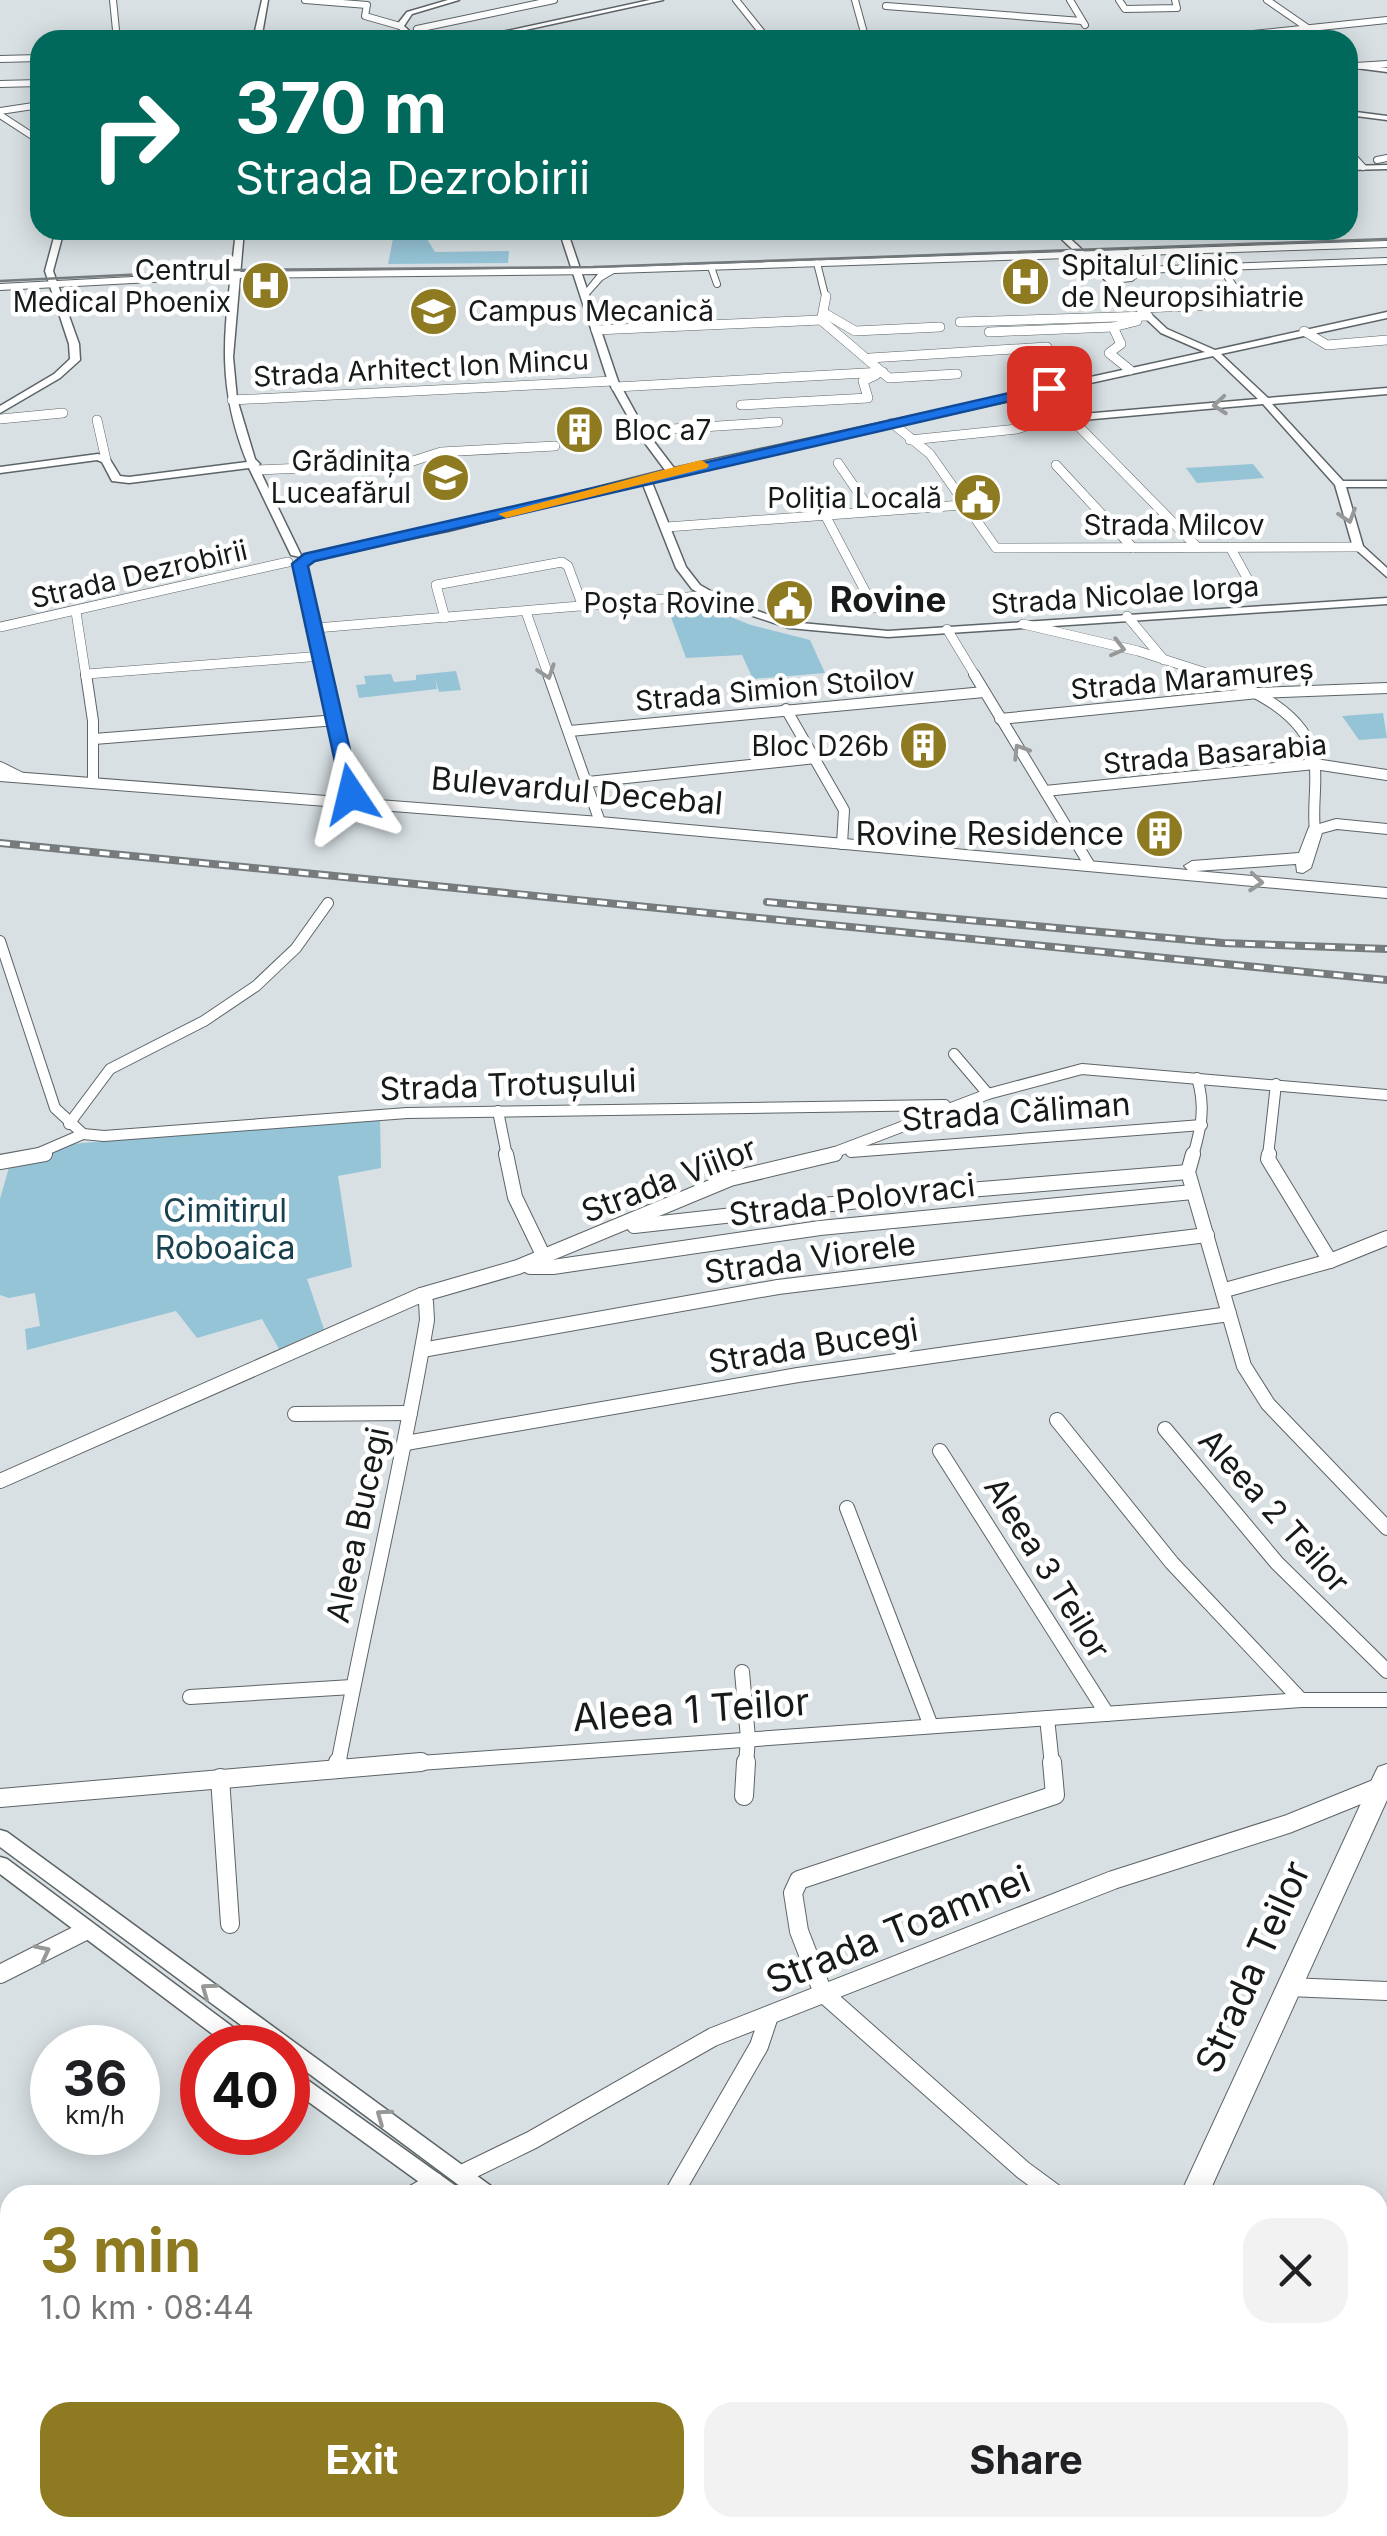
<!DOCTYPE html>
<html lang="en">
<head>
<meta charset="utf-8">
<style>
	body { margin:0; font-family:Inter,sans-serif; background:#f2f2f2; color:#202124; height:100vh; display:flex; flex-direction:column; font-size:38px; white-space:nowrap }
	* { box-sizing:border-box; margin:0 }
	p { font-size:32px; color:#757577 }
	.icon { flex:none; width:55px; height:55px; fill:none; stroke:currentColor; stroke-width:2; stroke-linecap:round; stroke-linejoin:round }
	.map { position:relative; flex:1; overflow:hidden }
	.side { position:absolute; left:0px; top:2185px; width:1388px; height:352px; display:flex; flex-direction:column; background:#fff; border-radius:30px 30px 0 0; box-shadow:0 5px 25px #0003 }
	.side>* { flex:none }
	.top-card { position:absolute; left:30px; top:30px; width:1328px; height:210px; border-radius:30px; box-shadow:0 5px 25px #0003; background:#00695c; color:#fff; overflow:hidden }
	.speed { position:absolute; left:30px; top:2025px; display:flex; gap:20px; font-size:50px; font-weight:700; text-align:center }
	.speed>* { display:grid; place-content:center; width:130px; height:130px; border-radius:50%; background:#fff; box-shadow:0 5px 25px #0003; line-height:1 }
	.speed small { font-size:25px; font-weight:400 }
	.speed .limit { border:15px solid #d22; background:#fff; color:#111 }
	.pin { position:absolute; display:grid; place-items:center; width:85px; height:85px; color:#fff; margin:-42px; border-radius:20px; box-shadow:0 5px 15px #0006 }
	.me { position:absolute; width:110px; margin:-55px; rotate:350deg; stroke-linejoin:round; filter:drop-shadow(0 0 8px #0008) }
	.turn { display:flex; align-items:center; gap:35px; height:210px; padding:0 40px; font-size:45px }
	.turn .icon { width:130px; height:130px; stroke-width:2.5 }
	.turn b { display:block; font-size:70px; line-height:85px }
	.round { display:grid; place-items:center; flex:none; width:105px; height:105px; border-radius:30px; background:#f2f2f2 }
	.overview { display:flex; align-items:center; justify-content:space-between; height:170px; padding:0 40px }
	h1 { font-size:60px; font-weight:700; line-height:75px; color:#8e7a20 }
	.button { display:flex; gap:20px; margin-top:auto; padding:20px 40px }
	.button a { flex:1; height:115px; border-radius:30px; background:#8e7a20; color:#fff; font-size:40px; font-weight:700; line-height:115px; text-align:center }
	.button a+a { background:#f2f2f2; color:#202124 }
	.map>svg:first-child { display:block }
	.green { fill:#96c4d7 }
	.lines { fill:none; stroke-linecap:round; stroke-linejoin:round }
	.minor-far4-casing { stroke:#5d6467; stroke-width:8 }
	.minor-far3-casing { stroke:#5d6467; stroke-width:10 }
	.minor-far2-casing { stroke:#5d6467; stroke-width:12 }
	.minor-far1-casing { stroke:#5d6467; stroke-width:16 }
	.minor-casing { stroke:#5d6467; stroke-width:20 }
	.tertiary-casing { stroke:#5d6467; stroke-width:3 }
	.secondary-casing { stroke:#5d6467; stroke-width:2 }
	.primary-casing { stroke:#5d6467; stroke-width:2 }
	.minor-far4 { stroke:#fff; stroke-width:6 }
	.minor-far3 { stroke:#fff; stroke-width:9 }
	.minor-far2 { stroke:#fff; stroke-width:10 }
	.minor-far1 { stroke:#fff; stroke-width:14 }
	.minor { stroke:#fff; stroke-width:18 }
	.tertiary { fill:#fff; fill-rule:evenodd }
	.secondary { fill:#fff; fill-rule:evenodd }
	.primary { fill:#fff; fill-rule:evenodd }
	.tram { stroke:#767c7e; stroke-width:2.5 }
	.rail-casing { stroke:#767c7e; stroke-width:8 }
	.rail { stroke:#fff; stroke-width:4; stroke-dasharray:10; stroke-linecap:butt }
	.oneway { stroke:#979898 }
	.route { fill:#1a73e8; stroke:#114b97; stroke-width:2.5 }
	.slow { fill:#f59e0b }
	.labels { text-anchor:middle; stroke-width:9; stroke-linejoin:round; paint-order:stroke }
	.far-poi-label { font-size:28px; fill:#171a1b; stroke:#fff; text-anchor:end }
	.far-street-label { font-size:28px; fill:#171a1b; stroke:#fff }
	.street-label { font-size:32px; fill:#171a1b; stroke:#fff }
	.poi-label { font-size:32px; fill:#171a1b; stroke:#fff; text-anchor:end }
	.park-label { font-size:32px; fill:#18414f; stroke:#fff }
	.far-district-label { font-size:35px; font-weight:bold; fill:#171a1b; stroke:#fff }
	.near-street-label { font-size:38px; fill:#171a1b; stroke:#fff }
</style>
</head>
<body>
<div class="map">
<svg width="1387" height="2536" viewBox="0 0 1387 2536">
	<rect width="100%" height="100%" fill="#d8e0e3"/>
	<!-- green -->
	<g class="green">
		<polygon points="394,234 424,234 435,252 509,251 508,263 388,264"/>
		<polygon points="1253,464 1264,478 1197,483 1186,468"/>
		<polygon points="700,605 751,625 810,640 825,673 753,679 742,655 686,658 668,609"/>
		<polygon points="456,671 461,690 439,692 435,678 437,689 359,698 356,685 366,684 364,676 391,674 394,682 416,680 416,675"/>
		<polygon points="1383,713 1387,738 1359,740 1342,716"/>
		<polygon points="380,1118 381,1168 338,1176 352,1267 307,1279 324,1329 279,1349 262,1319 197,1338 176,1311 27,1350 25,1329 40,1326 35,1293 9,1298 0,1295 0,1199 10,1164 46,1157 71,1144"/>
	</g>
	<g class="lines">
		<defs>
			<g id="minor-far4">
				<polyline points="113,0 117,40"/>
				<polyline points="305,0 367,5 365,16 400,26"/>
				<polyline points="736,0 768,40"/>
				<polyline points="855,0 866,40"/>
				<polyline points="1070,0 1085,25"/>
				<polyline points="1119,0 1125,9 1177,8 1175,0"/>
				<polyline points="1267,0 1325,40"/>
				<polyline points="886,6 1082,21"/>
				<polyline points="427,40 417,29 554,0"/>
				<polyline points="970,40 1108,35 1184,40"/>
				<polyline points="1195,40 1387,20"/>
				<polyline points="0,59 40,58"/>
				<polyline points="1356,66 1387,64"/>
				<polyline points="0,84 40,83"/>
				<polyline points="0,111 40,105"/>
				<polyline points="0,115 40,141"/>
				<polyline points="1348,151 1363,167"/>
				<polyline points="1377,160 1387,158"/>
				<polyline points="817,263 826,299"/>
				<polyline points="711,267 717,284"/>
				<polyline points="1221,267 1242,299"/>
				<polyline points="1111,280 1131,278 1140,270 1387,261"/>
			</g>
			<g id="minor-far3">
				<polyline points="1240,296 1245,304"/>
				<polyline points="1140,308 1245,304"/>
				<polyline points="824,313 855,331 940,327"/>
				<polyline points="822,317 826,296"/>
				<polyline points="821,320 889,378 957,374"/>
				<polyline points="960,322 1148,316"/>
				<polyline points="1113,327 1121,344 1109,353 1130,370"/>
				<polyline points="596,330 821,320"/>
				<polyline points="1304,331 1327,345 1387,340"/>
				<polyline points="989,332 1113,327 1137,321"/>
				<polyline points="870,358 1047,347"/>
				<polyline points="616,387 883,372"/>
				<polyline points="1043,390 1197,547"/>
				<polyline points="232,400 613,381"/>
				<polyline points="741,405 868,398 863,381 876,375"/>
				<polyline points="0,419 63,413"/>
				<polyline points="97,420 106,460"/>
				<polyline points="892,423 930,454 996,548 1358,547"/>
				<polyline points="641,431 778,422"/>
				<polyline points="910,440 1017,429 1066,413"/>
				<polyline points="838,463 871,511"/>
				<polyline points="1056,465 1133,548"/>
				<polyline points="257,470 375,465 413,461 441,452 555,446"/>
				<polyline points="825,515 874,608"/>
				<polyline points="667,527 962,505"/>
				<polyline points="1230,547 1251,585"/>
				<polyline points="76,612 86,677"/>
				<polyline points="526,612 549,677"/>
				<polyline points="1127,616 1164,660"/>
				<polyline points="445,618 436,585 562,562 568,566 583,607"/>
				<polyline points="1023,624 1138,651 1219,677"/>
				<polyline points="0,627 288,562"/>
				<polyline points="316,628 711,595"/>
				<polyline points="947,629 976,677"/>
				<polyline points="87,674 322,656"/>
			</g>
			<g id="minor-far2">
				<polyline points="86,674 93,721 93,782"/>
				<polyline points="548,674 600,822"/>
				<polyline points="974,674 1089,864"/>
				<path d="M1212,674C1250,688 1306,713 1314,758C1318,781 1312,806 1315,830"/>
				<polyline points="786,709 844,810 842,844"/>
				<polyline points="1000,719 1258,693 1387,688"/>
				<polyline points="570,731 984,692"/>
				<polyline points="94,739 337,720"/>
				<polyline points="0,767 20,777"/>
				<polyline points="588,782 816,758"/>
				<polyline points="1045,791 1315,764 1387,775"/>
				<polyline points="0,941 55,1108 83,1134 104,1136 407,1113 945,1105"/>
				<polyline points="954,1054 988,1094"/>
				<polyline points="498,1111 507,1156"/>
				<polyline points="69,1124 110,1069 204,1021 256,986 296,948 328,903"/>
				<polyline points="851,1152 1202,1125"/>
				<polyline points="32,1156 83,1134"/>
				<polyline points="825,1156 988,1094 1082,1069 1387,1095"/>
				<path d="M1193,1156C1201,1128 1206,1107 1197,1078"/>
				<polyline points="1268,1156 1276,1084"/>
			</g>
			<g id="minor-far1">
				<polyline points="506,1154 515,1197 544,1257"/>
				<polyline points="1193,1154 1188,1172 1244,1366 1268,1404 1387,1528"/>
				<polyline points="1269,1154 1268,1159 1330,1261"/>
				<polyline points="0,1162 45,1154"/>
				<polyline points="634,1226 932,1193 1188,1172"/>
				<polyline points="530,1267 553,1267 820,1228 1193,1192"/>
				<polyline points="1225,1290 1330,1261 1387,1238"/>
				<polyline points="422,1350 778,1287 1207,1235"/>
				<polyline points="295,1414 410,1413"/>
				<polyline points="1057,1420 1172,1563 1301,1700"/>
				<polyline points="1165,1429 1277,1563 1387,1671"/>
				<polyline points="406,1443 798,1375 1229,1314"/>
				<polyline points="940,1451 1107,1714"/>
				<polyline points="0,1481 421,1295 518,1267 730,1179 835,1154"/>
				<polyline points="847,1508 931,1726"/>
				<polyline points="742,1672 748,1738 746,1765"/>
				<polyline points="190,1697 352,1687"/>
				<polyline points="1047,1718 1052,1765"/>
				<path d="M338,1765C366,1616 402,1469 427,1320L426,1302L421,1295"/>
				<polyline points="392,1765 1301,1700 1387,1700"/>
			</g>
			<g id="minor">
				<polyline points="1052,1762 1055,1795 799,1880 793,1893 799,1931 823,1993 1023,2170 1057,2195"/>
				<polyline points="337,1769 338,1762"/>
				<polyline points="220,1778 230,1924"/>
				<polyline points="744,1796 746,1762"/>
				<polyline points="0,1798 421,1762"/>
				<polyline points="0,1974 87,1930"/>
				<polyline points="1288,1987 1387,1991"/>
				<polyline points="462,2174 532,2140 713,2037 1113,1880 1288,1824 1377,1788"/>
				<polyline points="412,2195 435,2182"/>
				<polyline points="673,2195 759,2046 769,2016"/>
				<polyline points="1378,2331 1387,2330"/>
				<polyline points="0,2369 10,2364"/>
				<polyline points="1196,2528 1207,2536"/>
				<polyline points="1279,2528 1291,2536"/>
			</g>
			<g id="tertiary">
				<polygon points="262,0 268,0 261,40 253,40"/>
				<polygon points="448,0 459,0 412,14 404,26 419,40 411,40 396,26 407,12"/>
				<polygon points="650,0 663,0 479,40 465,40"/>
				<polygon points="1348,63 1387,68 1387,72 1348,67"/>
				<polygon points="1348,111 1387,116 1387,120 1348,115"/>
				<polygon points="1387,165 1387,169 1348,170 1348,166"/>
				<polygon points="56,230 64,230 53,271 79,344 80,360 60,378 0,413 0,406 54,374 70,359 69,344 45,271"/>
				<path d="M236,230H244L233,357L237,399L255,459L260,464L258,466L264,479L301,555L300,557L291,555L249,468L129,483L112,481L102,462L97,460L0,473V467L98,454L109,458L120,476L129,477L247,462C212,374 227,320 236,230Z"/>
				<polygon points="559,230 567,230 618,381 645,430 674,468 1205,352 1161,333 1052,230 1061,230 1167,329 1215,350 1387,312 1387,318 1221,354 1268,398 1387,388 1387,394 1272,404 1343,481 1387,481 1387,487 1346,487 1363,546 1387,568 1387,577 1353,547 1335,485 1263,404 1071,421 1066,418 1071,415 1258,399 1213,356 651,480 686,567 700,585 728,601 790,622 888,631 1387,598 1387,604 888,637 789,628 720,605 692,589 676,568 642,482 448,531 305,560 305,556 448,525 665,470 636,431 608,381"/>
				<polygon points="300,561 305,564 361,803 355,807 349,803 295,564"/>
				<polygon points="0,1830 7,1832 495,2189 498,2195 472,2195 288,2058 288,2048 272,2048 0,1847"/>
				<polygon points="0,1857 7,1859 253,2042 256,2048 231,2048 0,1874"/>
				<polygon points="288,2069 295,2071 460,2189 463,2195 437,2195 288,2087"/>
			</g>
			<polygon id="secondary" points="1387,241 1387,247 1112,256 1103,262 1118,277 1111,283 1092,261 1097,257 614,273 602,280 586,298 581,295 598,274 228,278 0,290 0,284 228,272 595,268"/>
			<g id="primary">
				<polygon points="0,771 600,817 1188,870 1184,866 1192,861 1299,853 1309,827 1336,819 1387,824 1387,834 1337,829 1322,833 1311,868 1303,873 1297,872 1296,864 1196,871 1387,888 1387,898 600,827 0,781"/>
				<polygon points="1387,1764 1387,1800 1208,2195 1180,2195 1375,1773 1378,1767"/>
				<polygon points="948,2528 981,2528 978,2536 944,2536"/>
			</g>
		</defs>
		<!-- minor-far4 casing -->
		<use href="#minor-far4" class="minor-far4-casing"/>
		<!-- minor-far3 casing -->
		<use href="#minor-far3" class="minor-far3-casing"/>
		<!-- minor-far2 casing -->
		<use href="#minor-far2" class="minor-far2-casing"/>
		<!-- minor-far1 casing -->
		<use href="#minor-far1" class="minor-far1-casing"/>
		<!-- minor casing -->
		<use href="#minor" class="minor-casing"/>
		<!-- tertiary casing -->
		<use href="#tertiary" class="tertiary-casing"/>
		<!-- secondary casing -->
		<use href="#secondary" class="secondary-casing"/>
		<!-- primary casing -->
		<use href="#primary" class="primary-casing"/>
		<!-- minor-far4 -->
		<use href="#minor-far4" class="minor-far4"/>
		<!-- minor-far3 -->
		<use href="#minor-far3" class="minor-far3"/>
		<!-- minor-far2 -->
		<use href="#minor-far2" class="minor-far2"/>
		<!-- minor-far1 -->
		<use href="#minor-far1" class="minor-far1"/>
		<!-- minor -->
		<use href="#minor" class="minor"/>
		<!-- tertiary -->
		<use href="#tertiary" class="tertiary"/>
		<!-- secondary -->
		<use href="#secondary" class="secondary"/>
		<!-- primary -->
		<use href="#primary" class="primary"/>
		<!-- tram -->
		<polyline class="tram" points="0,281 229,270 593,267 1387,239"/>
		<defs>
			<g id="rail">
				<polyline points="0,843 1387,980"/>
				<polyline points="767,902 1223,943 1387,949"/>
			</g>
		</defs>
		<!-- rail casing -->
		<use href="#rail" class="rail-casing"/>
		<!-- rail -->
		<use href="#rail" class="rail"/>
	</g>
	<!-- one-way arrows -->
	<defs><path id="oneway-chevron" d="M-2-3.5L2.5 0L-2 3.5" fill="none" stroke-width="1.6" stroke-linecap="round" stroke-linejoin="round" transform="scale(2.5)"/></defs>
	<g class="oneway">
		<use href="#oneway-chevron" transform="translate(1220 405) rotate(175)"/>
		<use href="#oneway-chevron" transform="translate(1348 516) rotate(72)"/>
		<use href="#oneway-chevron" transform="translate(1118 648) rotate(14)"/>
		<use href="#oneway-chevron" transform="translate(547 672) rotate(71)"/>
		<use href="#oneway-chevron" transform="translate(1020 751) rotate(-122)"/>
		<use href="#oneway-chevron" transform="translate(1256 882) rotate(5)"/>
		<use href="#oneway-chevron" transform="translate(43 1952) rotate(-27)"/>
		<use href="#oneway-chevron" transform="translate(208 1990) rotate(-144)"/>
		<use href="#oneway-chevron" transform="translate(383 2116) rotate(-144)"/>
	</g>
	<!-- route -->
	<polygon class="route" points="1049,384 1054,385 1054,391 315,561 308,566 360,794 351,799 342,794 292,564 304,554"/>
	<!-- slow -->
	<polygon class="slow" points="701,460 709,465 707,468 506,518 498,514"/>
	<!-- icons -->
	<defs>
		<symbol id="hospital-disc" viewBox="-11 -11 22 22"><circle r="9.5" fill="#8e7a20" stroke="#fff"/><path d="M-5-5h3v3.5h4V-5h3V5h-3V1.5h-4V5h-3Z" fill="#fff"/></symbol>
		<symbol id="university-disc" viewBox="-11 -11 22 22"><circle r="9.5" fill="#8e7a20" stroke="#fff"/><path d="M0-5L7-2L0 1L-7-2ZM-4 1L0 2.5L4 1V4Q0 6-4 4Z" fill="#fff"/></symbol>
		<symbol id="building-disc" viewBox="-11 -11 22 22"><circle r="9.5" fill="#8e7a20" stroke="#fff"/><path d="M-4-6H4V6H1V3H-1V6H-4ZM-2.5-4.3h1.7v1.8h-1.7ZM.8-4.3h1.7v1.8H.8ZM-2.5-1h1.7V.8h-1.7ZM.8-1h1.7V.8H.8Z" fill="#fff"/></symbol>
		<symbol id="school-disc" viewBox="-11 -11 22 22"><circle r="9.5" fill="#8e7a20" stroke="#fff"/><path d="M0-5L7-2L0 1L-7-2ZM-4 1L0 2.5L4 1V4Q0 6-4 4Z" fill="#fff"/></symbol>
		<symbol id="civic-disc" viewBox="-11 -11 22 22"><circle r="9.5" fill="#8e7a20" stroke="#fff"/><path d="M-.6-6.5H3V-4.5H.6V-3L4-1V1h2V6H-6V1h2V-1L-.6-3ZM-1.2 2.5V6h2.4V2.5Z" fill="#fff"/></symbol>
	</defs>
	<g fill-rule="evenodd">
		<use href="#hospital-disc" x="998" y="254" width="55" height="55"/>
		<use href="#hospital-disc" x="238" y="258" width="55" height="55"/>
		<use href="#university-disc" x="406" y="284" width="55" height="55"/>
		<use href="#building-disc" x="552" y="402" width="55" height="55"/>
		<use href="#school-disc" x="418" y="450" width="55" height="55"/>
		<use href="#civic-disc" x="950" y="470" width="55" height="55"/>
		<use href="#civic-disc" x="762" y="576" width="55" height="55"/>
		<use href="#building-disc" x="896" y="718" width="55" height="55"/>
		<use href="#building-disc" x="1132" y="806" width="55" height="55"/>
	</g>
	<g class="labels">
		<!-- far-poi labels -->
		<g class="far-poi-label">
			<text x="1061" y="275" text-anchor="start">Spitalul Clinic<tspan x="1061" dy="32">de Neuropsihiatrie</tspan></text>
			<text x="231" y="280">Centrul<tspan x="231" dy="32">Medical Phoenix</tspan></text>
			<text x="468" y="321" text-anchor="start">Campus Mecanică</text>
			<text x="614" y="440" text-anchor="start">Bloc a7</text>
			<text x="411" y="471">Grădinița<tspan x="411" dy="32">Luceafărul</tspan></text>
			<text x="942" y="508">Poliția Locală</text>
			<text x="755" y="613">Poșta Rovine</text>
			<text x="889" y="756">Bloc D26b</text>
		</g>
		<!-- far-street labels -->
		<g class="far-street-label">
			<text transform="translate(421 368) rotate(-3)" y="10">Strada Arhitect Ion Mincu</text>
			<text x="1174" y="535">Strada Milcov</text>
			<text transform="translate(139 574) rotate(-13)" y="10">Strada Dezrobirii</text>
			<text transform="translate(1125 595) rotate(-4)" y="10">Strada Nicolae Iorga</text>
			<text transform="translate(1192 679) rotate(-5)" y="10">Strada Maramureș</text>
			<text transform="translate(775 689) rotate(-5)" y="10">Strada Simion Stoilov</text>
			<text transform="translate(1215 754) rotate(-5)" y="10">Strada Basarabia</text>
		</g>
		<!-- street labels -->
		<g class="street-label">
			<text transform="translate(577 791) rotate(5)" y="11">Bulevardul Decebal</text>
			<text transform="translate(508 1085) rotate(-2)" y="11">Strada Trotușului</text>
			<text transform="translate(1016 1112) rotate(-4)" y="11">Strada Căliman</text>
			<text transform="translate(669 1180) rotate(-21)" y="11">Strada Viilor</text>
			<text transform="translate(852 1200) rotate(-7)" y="11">Strada Polovraci</text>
			<text transform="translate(810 1258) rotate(-8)" y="11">Strada Viorele</text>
			<text transform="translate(813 1346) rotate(-9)" y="11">Strada Bucegi</text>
			<text transform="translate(1274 1511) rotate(48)" y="11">Aleea 2 Teilor</text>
			<text transform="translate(358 1525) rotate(-78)" y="11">Aleea Bucegi</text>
			<text transform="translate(1047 1568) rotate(58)" y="11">Aleea 3 Teilor</text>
		</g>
		<!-- poi labels -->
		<g class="poi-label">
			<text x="1124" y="845">Rovine Residence</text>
		</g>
		<!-- park labels -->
		<g class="park-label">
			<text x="225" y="1222">Cimitirul<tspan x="225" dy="37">Roboaica</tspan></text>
		</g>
		<!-- far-district labels -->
		<g class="far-district-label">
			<text x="888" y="612">Rovine</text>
		</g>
		<!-- near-street labels -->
		<g class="near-street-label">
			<text transform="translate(691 1710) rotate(-4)" y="13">Aleea 1 Teilor</text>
			<text transform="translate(898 1930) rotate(-22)" y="13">Strada Toamnei</text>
			<text transform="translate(1253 1967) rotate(-66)" y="13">Strada Teilor</text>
		</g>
	</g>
</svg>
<div class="speed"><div>36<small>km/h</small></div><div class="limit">40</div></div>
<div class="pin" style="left:1049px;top:388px;background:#d93025"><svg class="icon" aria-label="arrive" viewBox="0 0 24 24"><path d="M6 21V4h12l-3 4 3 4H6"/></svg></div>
<svg class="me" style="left:351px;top:794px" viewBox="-20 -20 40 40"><path d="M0-17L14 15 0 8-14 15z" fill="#1a73e8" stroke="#fff" stroke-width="4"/></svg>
<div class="top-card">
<div class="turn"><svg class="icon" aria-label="right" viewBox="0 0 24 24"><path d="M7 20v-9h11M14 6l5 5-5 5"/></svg><div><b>370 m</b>Strada Dezrobirii</div></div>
</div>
<section class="side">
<div class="overview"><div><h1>3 min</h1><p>1.0 km · 08:44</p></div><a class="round"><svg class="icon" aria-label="close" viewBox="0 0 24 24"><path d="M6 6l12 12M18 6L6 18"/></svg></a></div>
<div class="button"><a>Exit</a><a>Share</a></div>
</section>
</div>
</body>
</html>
